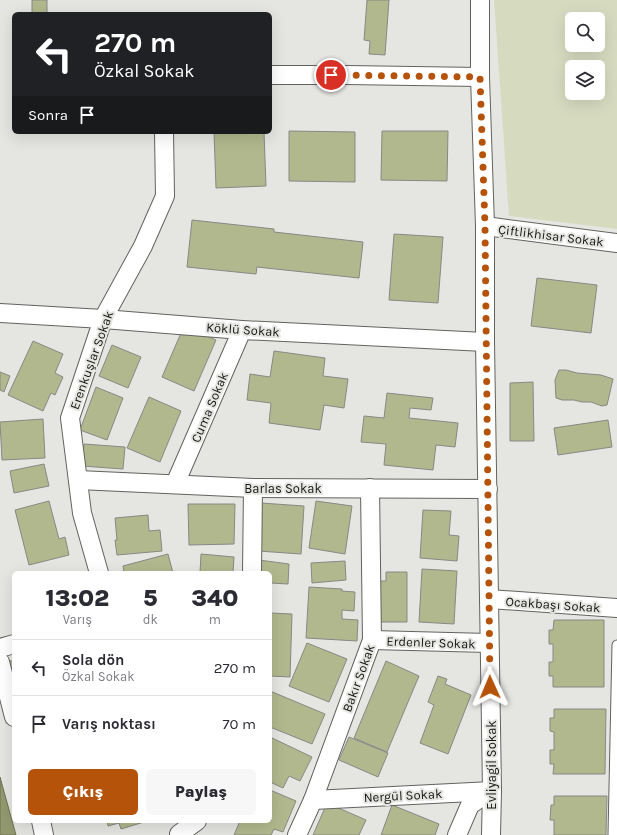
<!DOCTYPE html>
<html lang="tr">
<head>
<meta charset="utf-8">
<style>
	body { margin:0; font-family:Karla,sans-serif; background:#f7f7f7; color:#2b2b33; height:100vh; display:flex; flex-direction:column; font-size:15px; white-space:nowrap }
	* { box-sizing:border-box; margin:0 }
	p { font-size:13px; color:#7c7c81 }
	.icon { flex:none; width:22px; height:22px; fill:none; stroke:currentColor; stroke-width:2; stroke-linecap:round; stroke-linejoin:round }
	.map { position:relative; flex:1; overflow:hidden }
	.sheet { position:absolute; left:12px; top:571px; width:260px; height:252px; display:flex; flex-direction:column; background:#fff; border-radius:6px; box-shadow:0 4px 16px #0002 }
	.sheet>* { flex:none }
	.banner { position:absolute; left:12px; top:12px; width:260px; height:122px; border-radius:6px; box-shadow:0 4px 16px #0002; background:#202124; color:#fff; overflow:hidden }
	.buttons { position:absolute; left:565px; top:12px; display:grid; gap:8px }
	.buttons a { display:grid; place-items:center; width:40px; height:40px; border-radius:6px; background:#fff; box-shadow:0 4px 16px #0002; font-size:20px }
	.pin { position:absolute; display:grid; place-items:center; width:34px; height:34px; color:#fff; margin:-17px; border:2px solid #fff; border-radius:50%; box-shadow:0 1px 4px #0007 }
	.me { position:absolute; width:44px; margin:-22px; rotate:359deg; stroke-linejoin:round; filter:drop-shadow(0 0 3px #0008) }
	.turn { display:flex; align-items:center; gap:14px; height:84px; padding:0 16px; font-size:18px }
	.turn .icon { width:52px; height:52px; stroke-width:2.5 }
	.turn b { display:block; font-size:28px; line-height:34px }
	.then { display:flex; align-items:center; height:38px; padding:0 16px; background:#0003; gap:8px; font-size:15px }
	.eta { display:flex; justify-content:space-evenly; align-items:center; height:68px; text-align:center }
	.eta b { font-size:24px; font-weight:800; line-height:28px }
	.primary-button { display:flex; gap:8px; margin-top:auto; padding:8px 16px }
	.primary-button a { flex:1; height:46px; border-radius:6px; background:#b45309; color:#fff; font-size:16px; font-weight:800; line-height:46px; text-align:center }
	.primary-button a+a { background:#f7f7f7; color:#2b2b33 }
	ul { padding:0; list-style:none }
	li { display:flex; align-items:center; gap:12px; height:56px; padding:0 16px; border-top:1px solid #e1e1e2 }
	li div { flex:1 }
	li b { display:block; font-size:15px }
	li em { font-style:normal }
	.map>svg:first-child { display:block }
	.green { fill:#d6dbc0; fill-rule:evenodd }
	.water { fill:#93996f; stroke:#6e7254 }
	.building { fill:#b1b88d; stroke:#888885 }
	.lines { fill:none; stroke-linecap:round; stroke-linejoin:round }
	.lane-casing { stroke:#62635f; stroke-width:11 }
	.street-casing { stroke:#62635f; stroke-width:20 }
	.lane { stroke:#fff; stroke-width:9 }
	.street { stroke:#fff; stroke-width:18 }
	.route { stroke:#b45309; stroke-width:7; stroke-dasharray:0 12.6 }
	.labels { text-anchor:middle; stroke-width:4; stroke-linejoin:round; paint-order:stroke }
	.street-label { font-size:13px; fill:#161614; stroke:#e5e6e2 }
</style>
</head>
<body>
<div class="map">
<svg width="617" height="835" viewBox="0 0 617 835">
	<rect width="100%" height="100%" fill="#e5e6e2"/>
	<!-- green -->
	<path class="green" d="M494,0H617V229L509,216ZM572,19H598V45H572ZM572,67H598V93H572Z"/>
	<!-- water -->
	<polygon class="water" points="0,777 16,835 0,835"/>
	<!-- building -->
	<g class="building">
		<rect x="32" y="0" width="15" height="14"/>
		<polygon points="367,0 389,0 385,55 369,54 370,41 364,40"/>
		<polygon points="289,131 355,132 355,182 289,181"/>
		<polygon points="382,131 448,131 447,181 381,180"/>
		<polygon points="214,132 264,132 266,186 216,188"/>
		<polygon points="192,220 274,229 274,232 363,242 359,278 257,267 256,274 187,267"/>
		<polygon points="394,234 443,237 438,303 389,300"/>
		<polygon points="537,278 597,285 591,333 531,326"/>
		<polygon points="184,326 216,340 194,391 162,377"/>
		<polygon points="33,341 63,354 55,373 63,377 55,395 51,393 43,411 8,395"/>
		<polygon points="112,345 141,357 128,388 99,376"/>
		<polygon points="274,351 325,358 323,376 348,379 344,408 324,405 320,430 269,423 271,403 247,400 250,374 270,377"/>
		<polygon points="559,370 566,370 577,373 601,375 613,379 607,405 602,406 591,402 582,402 574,400 562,400 556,398 555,380"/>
		<polygon points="0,372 10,376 4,392 0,390"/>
		<polygon points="533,382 534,441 510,441 510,383"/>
		<polygon points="96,387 123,398 107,440 80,430"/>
		<polygon points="387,393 433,398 431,410 410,408 409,418 458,423 455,447 436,445 433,470 384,465 386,444 361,442 364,416 384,418"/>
		<polygon points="149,397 181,411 160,462 127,448"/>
		<polygon points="43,419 45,458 2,460 0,422"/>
		<polygon points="608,420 612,447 558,455 554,428"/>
		<polygon points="84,444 125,447 123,469 82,466"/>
		<polygon points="44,464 49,486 14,493 10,471"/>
		<polygon points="49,501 59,539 65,537 69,555 29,565 15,510"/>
		<polygon points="316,501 352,506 345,554 309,548"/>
		<polygon points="261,503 304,506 301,554 258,551"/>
		<polygon points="188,504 235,504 234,544 189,545"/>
		<polygon points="423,510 451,511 449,535 459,536 457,561 420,558"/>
		<polygon points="148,515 149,531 160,530 162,551 117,555 115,540 117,540 115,518"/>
		<polygon points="168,554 173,573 124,573 123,566"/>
		<polygon points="201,554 234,557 233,573 200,573"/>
		<polygon points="259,560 289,564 288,584 270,583 270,573 258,573"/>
		<polygon points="345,561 346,580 312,583 311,563"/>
		<polygon points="422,569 457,571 454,624 419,622"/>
		<polygon points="386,572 407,572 407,622 374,622 376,581 386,581"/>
		<polygon points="309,587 342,589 342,591 355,592 354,611 342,610 342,619 358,620 357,641 306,638"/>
		<polygon points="270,613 292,614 290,677 270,676"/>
		<polygon points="554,620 604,620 604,687 553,687 553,676 549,676 549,662 553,662 553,644 549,644 549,630 553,630"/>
		<polygon points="307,643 347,659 329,702 289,686"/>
		<polygon points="14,660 14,705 4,663"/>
		<polygon points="386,661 419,676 387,752 354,738"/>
		<polygon points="438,676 447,679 445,684 471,695 448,754 420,743 434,705 428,702"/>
		<polygon points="270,691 325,714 312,744 270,727"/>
		<polygon points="554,709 606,709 605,774 553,774 554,764 550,764 550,750 554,750 554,732 550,731 550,718 554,718"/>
		<polygon points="349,737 388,753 378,777 339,760"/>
		<polygon points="272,738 312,757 300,781 289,776 283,788 270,782 270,742"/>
		<polygon points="270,790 296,801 283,832 274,829 271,835 234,835 240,821 270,821"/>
		<polygon points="554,796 607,796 606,835 554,835 554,820 550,820 551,805 554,805"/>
		<polygon points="327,803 366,820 359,835 313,835"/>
		<polygon points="392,805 439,824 435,835 381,835"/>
		<polygon points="107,821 144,821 144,822 121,829 119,823 108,826"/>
	</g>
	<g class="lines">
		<defs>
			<polyline id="lane" points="613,835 617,645"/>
			<g id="street">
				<polyline points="480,0 480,77 485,226 485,342 492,791 491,835"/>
				<polyline points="270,75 346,75 480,77"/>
				<polyline points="485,226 617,243"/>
				<polyline points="0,313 103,319 242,330 485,342"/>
				<polyline points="78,480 253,488 488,489"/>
				<polyline points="175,484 242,330"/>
				<polyline points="99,573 82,513 70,418 103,319 143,246 165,196 164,132"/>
				<polyline points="252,573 253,488"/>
				<polyline points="489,599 617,608"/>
				<polyline points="372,640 489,643"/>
				<polyline points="0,648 14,644"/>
				<polyline points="0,662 14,717"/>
				<polyline points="313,800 492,791"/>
				<polyline points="41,821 44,835"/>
				<polyline points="179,834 197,821"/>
				<polyline points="297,835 313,800 372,640 370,488"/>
				<polyline points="457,835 470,805 491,791"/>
			</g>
		</defs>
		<!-- lane casing -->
		<use href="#lane" class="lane-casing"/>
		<!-- street casing -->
		<use href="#street" class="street-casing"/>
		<!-- lane -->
		<use href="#lane" class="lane"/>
		<!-- street -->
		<use href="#street" class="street"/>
	</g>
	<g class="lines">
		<!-- route -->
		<polyline class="route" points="331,75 480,77 485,226 490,687"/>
	</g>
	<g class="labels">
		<!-- street labels -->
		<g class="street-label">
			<text transform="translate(551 235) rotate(7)" y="5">Çiftlikhisar Sokak</text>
			<text transform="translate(243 329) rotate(4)" y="5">Köklü Sokak</text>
			<text transform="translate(91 360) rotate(-70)" y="5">Erenkuşlar Sokak</text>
			<text transform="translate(209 407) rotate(-67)" y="5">Cuma Sokak</text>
			<text x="283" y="493">Barlas Sokak</text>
			<text transform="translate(553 604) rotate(4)" y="5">Ocakbaşı Sokak</text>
			<text transform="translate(431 642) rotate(2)" y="5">Erdenler Sokak</text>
			<text transform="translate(358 678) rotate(-70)" y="5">Bakır Sokak</text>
			<text transform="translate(491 765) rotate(-90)" y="5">Evliyagil Sokak</text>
			<text transform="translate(403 795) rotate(-3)" y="5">Nergül Sokak</text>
		</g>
	</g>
</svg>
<div class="buttons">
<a><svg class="icon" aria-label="search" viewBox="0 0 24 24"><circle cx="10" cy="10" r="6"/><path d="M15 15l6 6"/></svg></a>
<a><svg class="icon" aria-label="layers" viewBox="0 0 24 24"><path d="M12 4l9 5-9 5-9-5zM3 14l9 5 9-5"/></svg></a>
</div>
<div class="pin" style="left:331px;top:75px;background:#d93025"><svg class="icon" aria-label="arrive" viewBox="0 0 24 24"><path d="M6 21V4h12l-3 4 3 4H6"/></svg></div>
<svg class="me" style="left:490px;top:687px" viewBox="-20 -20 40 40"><path d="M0-17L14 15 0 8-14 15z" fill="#b45309" stroke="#fff" stroke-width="4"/></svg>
<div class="banner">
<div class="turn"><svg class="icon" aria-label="left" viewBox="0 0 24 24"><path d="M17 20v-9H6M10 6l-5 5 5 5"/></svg><div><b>270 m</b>Özkal Sokak</div></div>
<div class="then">Sonra<svg class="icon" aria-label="arrive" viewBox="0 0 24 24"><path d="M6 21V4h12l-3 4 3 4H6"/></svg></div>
</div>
<section class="sheet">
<div class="eta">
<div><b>13:02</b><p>Varış</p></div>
<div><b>5</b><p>dk</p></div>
<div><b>340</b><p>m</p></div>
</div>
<ul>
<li><svg class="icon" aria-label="left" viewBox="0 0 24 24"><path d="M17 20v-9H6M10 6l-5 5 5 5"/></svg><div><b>Sola dön</b><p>Özkal Sokak</p></div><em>270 m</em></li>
<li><svg class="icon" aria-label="arrive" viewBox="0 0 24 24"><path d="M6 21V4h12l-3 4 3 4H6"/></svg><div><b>Varış noktası</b></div><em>70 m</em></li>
</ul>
<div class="primary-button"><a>Çıkış</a><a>Paylaş</a></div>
</section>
</div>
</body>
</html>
